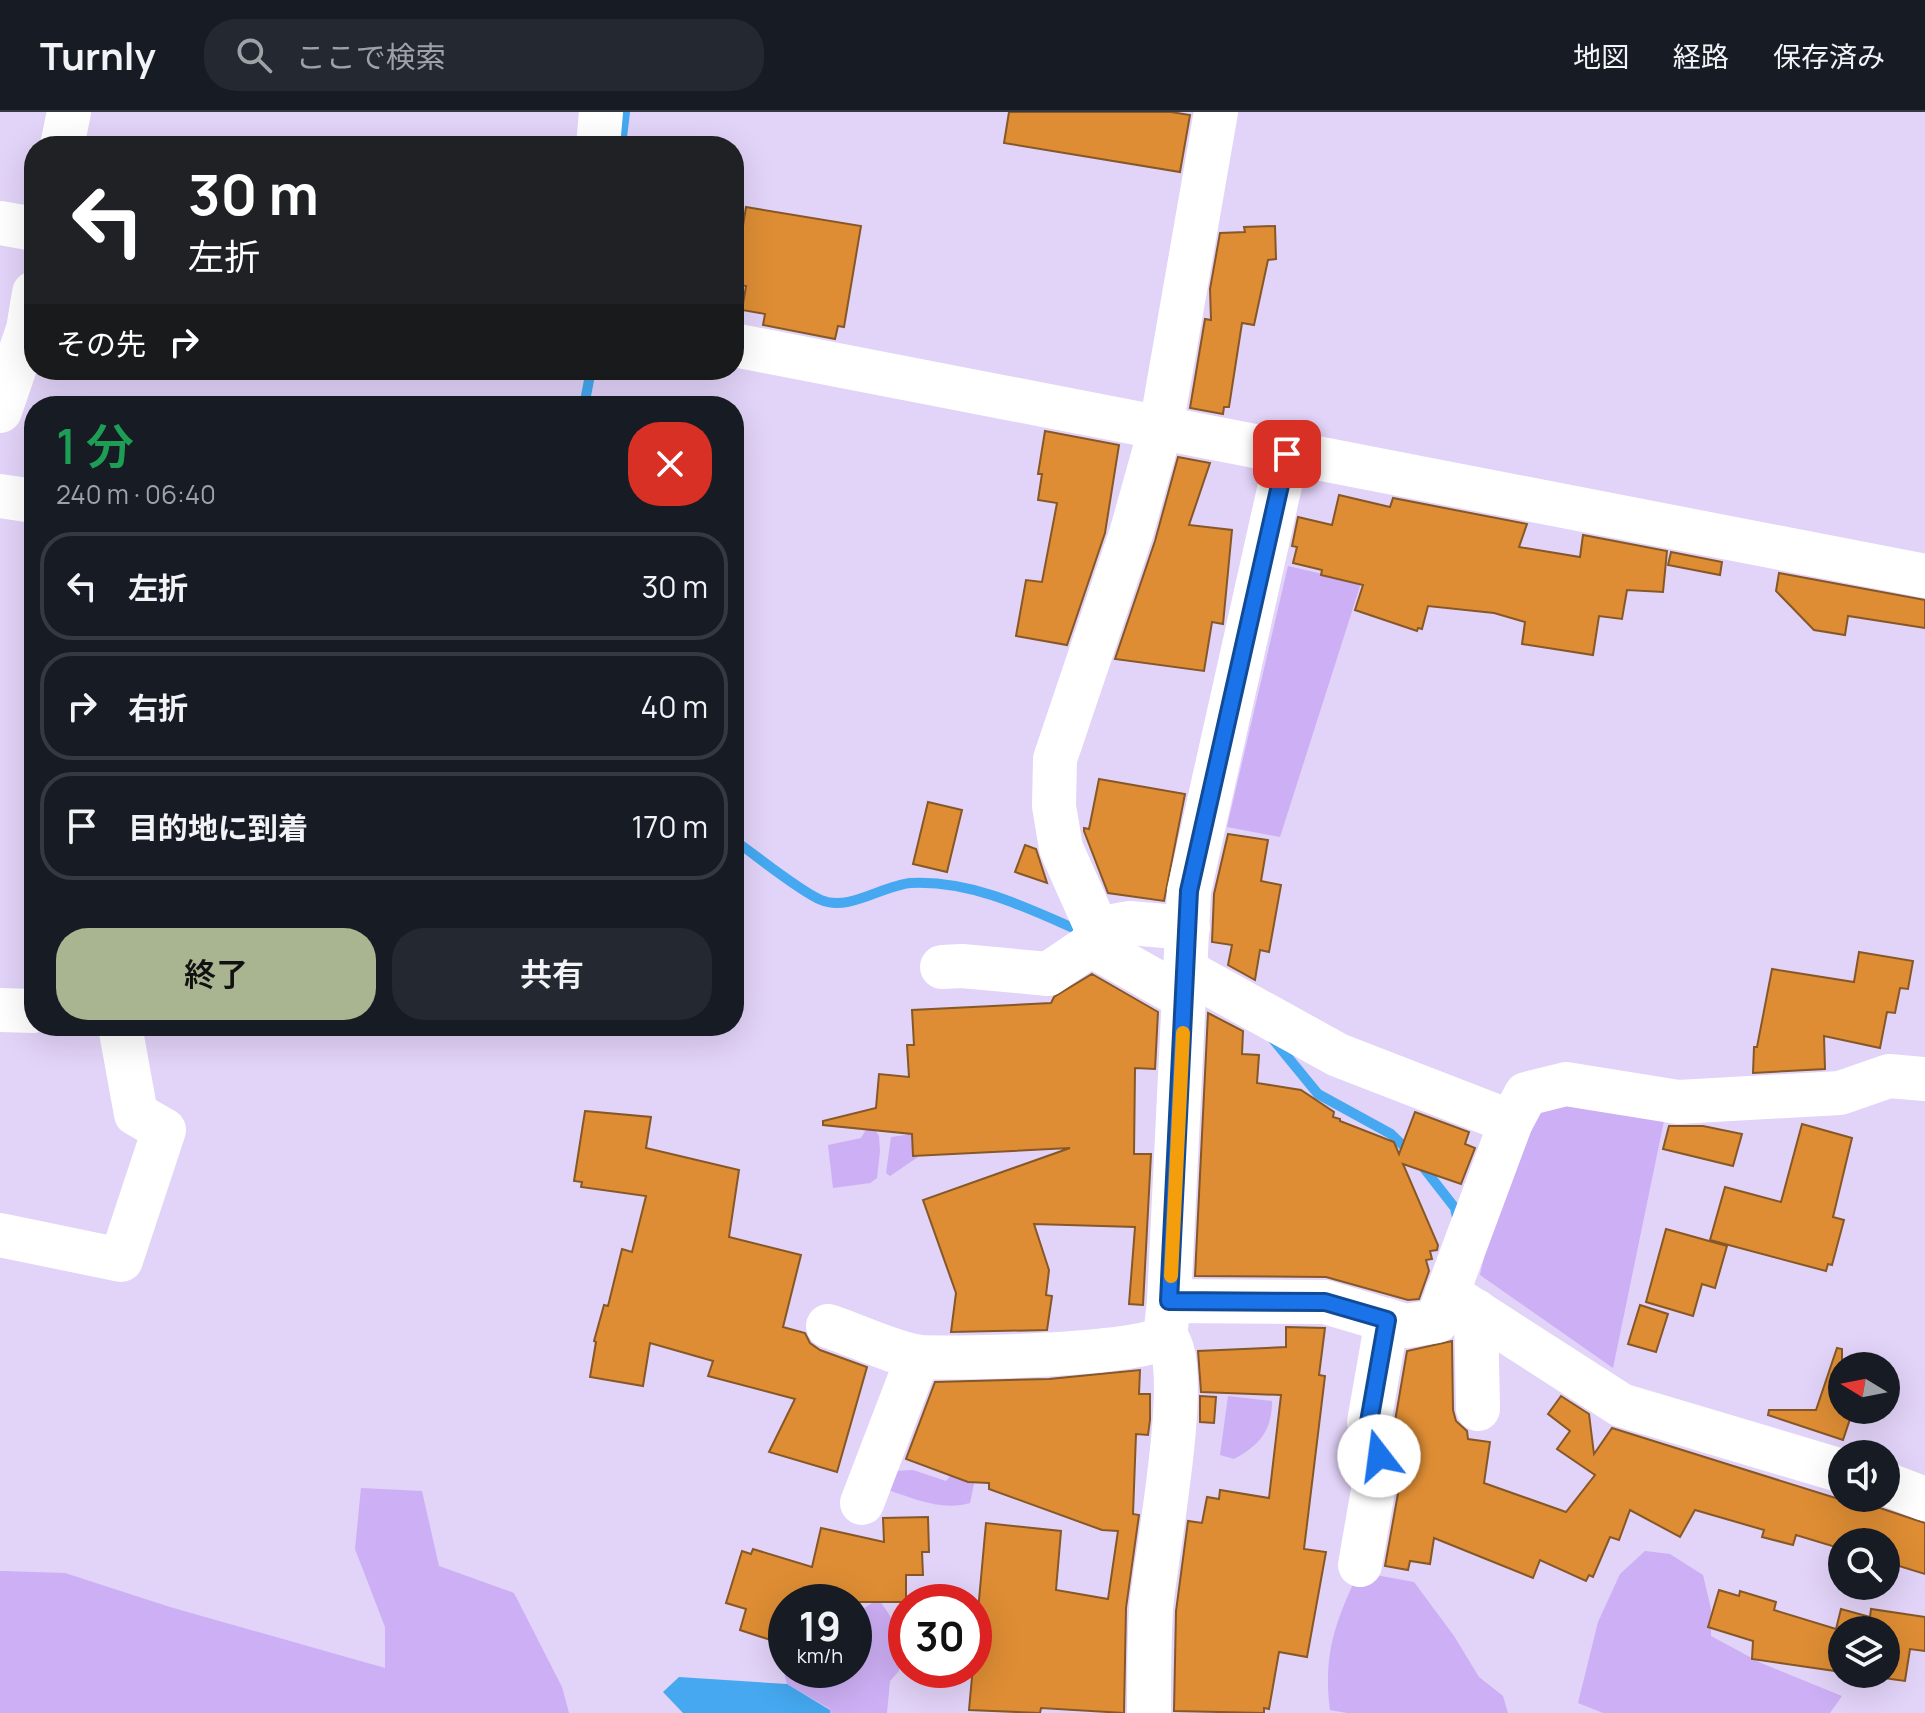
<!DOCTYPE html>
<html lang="ja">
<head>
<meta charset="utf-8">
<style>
	body { margin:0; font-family:Manrope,"Noto Sans JP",sans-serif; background:#242831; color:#f1f3f6; height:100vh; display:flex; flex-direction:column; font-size:30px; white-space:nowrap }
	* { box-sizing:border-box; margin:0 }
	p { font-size:26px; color:#9ea1a6 }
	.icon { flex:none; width:44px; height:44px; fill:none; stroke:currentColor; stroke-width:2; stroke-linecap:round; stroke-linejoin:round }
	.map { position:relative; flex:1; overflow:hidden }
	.sheet { position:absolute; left:24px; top:284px; width:720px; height:640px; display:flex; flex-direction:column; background:#171b24; border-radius:32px; box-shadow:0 8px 32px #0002 }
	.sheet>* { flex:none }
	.guide { position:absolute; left:24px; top:24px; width:720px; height:244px; border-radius:32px; box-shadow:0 8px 32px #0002; background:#202124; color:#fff; overflow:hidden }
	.needle { width:52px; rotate:280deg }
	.controls { position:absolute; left:1828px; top:1240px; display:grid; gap:16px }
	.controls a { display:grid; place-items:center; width:72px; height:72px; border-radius:50%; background:#171b24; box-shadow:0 8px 32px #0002; font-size:40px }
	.speed { position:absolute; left:768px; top:1472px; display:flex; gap:16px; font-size:40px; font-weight:700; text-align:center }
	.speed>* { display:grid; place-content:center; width:104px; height:104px; border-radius:50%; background:#171b24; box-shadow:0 8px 32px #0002; line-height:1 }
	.speed small { font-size:20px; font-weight:400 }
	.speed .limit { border:12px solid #d22; background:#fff; color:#111 }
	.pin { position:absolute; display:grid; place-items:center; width:68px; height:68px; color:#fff; margin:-34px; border-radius:16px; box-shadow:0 4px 12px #0006 }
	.me { position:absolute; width:88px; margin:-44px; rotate:345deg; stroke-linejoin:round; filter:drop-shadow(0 0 6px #0008) }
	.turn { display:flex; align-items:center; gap:28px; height:168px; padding:0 32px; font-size:36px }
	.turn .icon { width:104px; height:104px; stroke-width:2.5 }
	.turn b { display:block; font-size:56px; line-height:68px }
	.then { display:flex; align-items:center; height:76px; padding:0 32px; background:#0003; gap:16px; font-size:30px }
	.round { display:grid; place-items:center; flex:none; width:84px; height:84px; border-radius:32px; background:#242831 }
	.overview { display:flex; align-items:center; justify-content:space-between; height:136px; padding:0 32px }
	h1 { font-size:48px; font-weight:600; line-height:60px; color:#1e9e55 }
	.action { display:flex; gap:16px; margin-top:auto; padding:16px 32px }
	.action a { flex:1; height:92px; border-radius:32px; background:#a9b490; color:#111; font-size:32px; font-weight:600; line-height:92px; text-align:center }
	.action a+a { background:#242831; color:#f1f3f6 }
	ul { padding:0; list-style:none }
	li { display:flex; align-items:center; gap:24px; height:108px; margin:0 16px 12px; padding:0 16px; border:4px solid #363941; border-radius:32px }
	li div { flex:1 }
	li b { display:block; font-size:30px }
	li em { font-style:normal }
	header { display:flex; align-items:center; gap:48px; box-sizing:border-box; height:112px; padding:0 40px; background:#171b24; border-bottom:2px solid #363941 }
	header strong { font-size:38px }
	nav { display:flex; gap:44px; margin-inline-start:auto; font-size:28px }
	.search { width:560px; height:72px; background:#242831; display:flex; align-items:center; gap:20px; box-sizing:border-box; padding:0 28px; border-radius:32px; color:#9ea1a6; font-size:30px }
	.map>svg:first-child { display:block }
	.green { fill:#cdaff5 }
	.water { fill:#45a8f0 }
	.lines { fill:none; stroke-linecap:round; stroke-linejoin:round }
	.stream { stroke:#45a8f0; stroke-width:10 }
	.building { fill:#de8d34; stroke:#865727; stroke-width:2 }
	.minor { stroke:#fff; stroke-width:44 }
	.route-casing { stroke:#114b97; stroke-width:20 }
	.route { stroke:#1a73e8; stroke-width:14 }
	.slow { stroke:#f59e0b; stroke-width:14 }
</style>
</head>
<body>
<header>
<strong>Turnly</strong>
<div class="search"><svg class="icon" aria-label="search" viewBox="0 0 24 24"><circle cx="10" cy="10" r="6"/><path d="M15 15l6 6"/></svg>ここで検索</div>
<nav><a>地図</a><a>経路</a><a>保存済み</a></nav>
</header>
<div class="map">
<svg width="1925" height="1601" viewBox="0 0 1925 1601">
	<rect width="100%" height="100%" fill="#e2d3f8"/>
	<!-- green -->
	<g class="green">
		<polygon points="1288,454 1361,471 1280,725 1227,715"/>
		<polygon points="1565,988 1665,1004 1613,1256 1480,1163 1499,1079 1536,996"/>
		<polygon points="916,1013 918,1045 890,1064 886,1061 891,1025 906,1023 909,1015"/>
		<polygon points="867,1016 875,1018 879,1024 880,1039 877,1066 870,1071 833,1076 828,1033 861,1026"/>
		<path d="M1228,1284L1272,1289C1272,1318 1260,1333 1234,1347L1220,1343Z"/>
		<path d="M981,1338L970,1391C942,1399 915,1387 888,1378L894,1359L913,1358L946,1369L957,1356Z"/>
		<polygon points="361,1376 422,1379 439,1454 514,1481 562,1575 569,1601 0,1601 0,1459 65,1461 170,1495 385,1556 385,1515 355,1437"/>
		<polygon points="1645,1439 1670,1442 1703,1463 1711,1497 1711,1524 1761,1551 1842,1584 1830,1601 1603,1601 1578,1591 1598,1510 1620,1462"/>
		<path d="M1359,1460L1414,1470L1454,1524L1479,1565L1503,1584L1508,1601H1347L1330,1598C1323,1543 1335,1509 1359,1460Z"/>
		<path d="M878,1487C899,1513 900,1526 899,1559L890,1569L887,1601H830V1597L787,1572L778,1539L786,1538V1558H854V1503Z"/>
	</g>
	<!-- water -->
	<polygon class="water" points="679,1565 787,1572 830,1598 830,1601 683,1601 663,1580"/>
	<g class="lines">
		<!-- stream -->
		<g class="stream">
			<polyline points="621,34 625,0"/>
			<polyline points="584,294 591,258"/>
			<path d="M734,728C757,744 798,778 821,788C849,800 883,773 911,771C971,768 1028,796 1082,820"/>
			<polyline points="1272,926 1318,982 1391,1022 1416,1046 1455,1096 1458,1110"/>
		</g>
	</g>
	<!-- building -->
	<g class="building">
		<polygon points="1009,0 1171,0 1190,3 1180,60 1004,31"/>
		<polygon points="746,95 861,114 844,215 838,214 835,227 763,213 765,202 742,198 746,174 734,172 734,169"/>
		<polygon points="1275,114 1276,147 1268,148 1254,213 1242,211 1229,295 1224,295 1223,302 1190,296 1205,207 1211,208 1210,177 1220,121 1245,120 1244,115"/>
		<polygon points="1045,319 1119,333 1105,421 1067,533 1016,524 1026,468 1042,470 1057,391 1038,388 1042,362 1038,362"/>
		<polygon points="1178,345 1210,351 1189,413 1232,418 1223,512 1212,510 1204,559 1115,547 1155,429"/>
		<polygon points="1339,383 1390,395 1393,386 1527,412 1519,435 1580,445 1583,423 1667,439 1663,480 1627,478 1622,507 1599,504 1593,543 1522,532 1525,510 1494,501 1428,494 1422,517 1418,516 1417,519 1355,498 1363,473 1321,463 1322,458 1293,451 1297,435 1292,434 1298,405 1332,413"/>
		<polygon points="1671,440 1722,450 1720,463 1668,453"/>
		<polygon points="1779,461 1925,488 1925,516 1848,504 1845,523 1814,518 1776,479"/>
		<polygon points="1099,667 1185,682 1164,789 1108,781 1084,719 1084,716 1089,717"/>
		<polygon points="928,690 962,698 947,760 913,752"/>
		<polygon points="1228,722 1268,728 1261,769 1281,773 1269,840 1260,838 1255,868 1228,853 1232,833 1212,830 1214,782"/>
		<polygon points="1025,733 1036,737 1047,771 1015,760"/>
		<polygon points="1859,840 1913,849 1908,877 1900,876 1895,901 1887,900 1880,936 1824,924 1825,957 1753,961 1754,935 1757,935 1772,857 1854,870"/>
		<polygon points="1092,862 1158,900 1155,957 1135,956 1134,1042 1151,1042 1143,1193 1129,1192 1135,1115 1034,1112 1049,1158 1046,1183 1052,1184 1047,1218 951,1220 956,1181 923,1088 1070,1036 913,1044 912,1022 823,1013 823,1009 876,996 879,962 909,965 907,933 914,933 912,898 1051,891 1054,885"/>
		<polygon points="1208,901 1243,919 1242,942 1259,943 1257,971 1301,978 1334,1000 1333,1005 1340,1007 1340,1009 1394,1030 1399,1042 1415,1000 1469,1020 1465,1032 1475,1036 1461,1072 1403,1052 1438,1133 1437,1138 1430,1139 1432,1147 1426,1148 1429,1159 1419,1187 1408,1188 1326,1165 1195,1164"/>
		<polygon points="585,999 651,1005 646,1036 739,1058 729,1125 801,1143 783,1215 805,1221 810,1231 820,1238 867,1255 837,1360 769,1340 795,1287 708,1264 713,1249 650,1231 643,1274 590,1265 596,1230 594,1229 604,1193 608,1194 622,1137 632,1140 646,1084 581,1075 582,1070 574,1069"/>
		<polygon points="1802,1012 1852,1026 1833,1105 1844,1108 1832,1153 1828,1152 1826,1159 1710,1128 1725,1075 1781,1090"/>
		<polygon points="1669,1014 1703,1014 1742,1022 1733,1054 1663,1037"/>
		<polygon points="1666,1117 1727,1134 1715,1176 1702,1172 1693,1204 1646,1190"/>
		<polygon points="1640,1193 1668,1202 1656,1240 1628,1232"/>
		<polygon points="1286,1215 1325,1216 1319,1263 1325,1264 1304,1437 1326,1440 1307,1545 1279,1540 1269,1597 1264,1596 1264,1601 1174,1599 1176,1499 1188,1409 1202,1411 1207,1385 1219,1387 1220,1378 1269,1386 1281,1283 1201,1280 1198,1239 1286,1235"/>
		<polygon points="1452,1229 1453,1298 1456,1309 1467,1319 1468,1327 1490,1330 1484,1371 1566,1400 1595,1363 1557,1337 1570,1319 1548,1302 1561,1284 1589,1302 1594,1342 1612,1316 1858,1393 1861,1386 1866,1386 1877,1395 1925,1411 1925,1462 1886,1450 1886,1430 1842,1430 1842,1437 1796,1423 1793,1433 1762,1425 1764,1418 1695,1398 1680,1425 1630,1398 1619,1428 1610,1425 1593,1465 1589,1463 1586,1469 1540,1448 1533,1466 1434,1426 1430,1452 1410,1449 1408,1458 1385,1454 1404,1348 1395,1309 1407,1239"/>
		<polygon points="1837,1236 1842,1237 1842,1298 1853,1298 1843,1328 1768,1303 1769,1298 1816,1298"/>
		<polygon points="1140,1258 1139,1282 1150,1282 1150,1308 1148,1323 1136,1322 1133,1402 1139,1403 1126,1496 1124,1601 1041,1596 1040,1601 969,1598 986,1411 1061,1419 1056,1478 1108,1487 1118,1419 1102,1418 989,1377 989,1371 968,1370 906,1347 935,1270 1049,1267"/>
		<polygon points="1200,1284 1216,1285 1214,1311 1200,1310"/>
		<polygon points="928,1405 929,1440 922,1440 923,1463 906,1463 906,1490 786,1490 786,1533 740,1518 746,1497 726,1491 742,1439 751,1442 753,1437 812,1455 821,1416 884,1430 883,1406"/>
		<polygon points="1719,1478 1739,1484 1740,1479 1776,1490 1774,1498 1836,1517 1841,1497 1870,1505 1871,1497 1925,1505 1925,1539 1910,1537 1905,1569 1854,1562 1886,1562 1886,1518 1842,1518 1842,1560 1752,1547 1753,1529 1708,1515"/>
	</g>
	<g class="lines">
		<!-- minor -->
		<g class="minor">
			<polyline points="62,34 69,0"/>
			<polyline points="598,34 601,0"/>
			<polyline points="0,111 34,117"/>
			<polyline points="734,233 1925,464"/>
			<polyline points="0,299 28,217 34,181"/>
			<polyline points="0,384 34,389"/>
			<polyline points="1097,817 1130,811 1188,816"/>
			<polyline points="1091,833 1185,886"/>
			<polyline points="942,855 962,854 1048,862 1091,833 1097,817 1061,736 1054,694 1055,647 1131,422 1161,315 1216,0"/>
			<polyline points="1186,859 1338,943 1511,1010"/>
			<polyline points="0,898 34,899"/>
			<polyline points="0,1123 121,1148 164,1018 136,1002 120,914"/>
			<polyline points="1447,1181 1621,1293 1842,1359"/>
			<polyline points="1169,1189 1325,1190 1406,1214 1437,1209 1511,1010 1526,982 1566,972 1678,990 1840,981 1889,964 1925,967"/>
			<polyline points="1476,1199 1478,1297"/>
			<path d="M828,1214C853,1222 897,1243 921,1245C959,1247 1141,1243 1165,1225L1169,1189L1189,779L1287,342"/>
			<polyline points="1886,1372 1925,1387"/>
			<polyline points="862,1391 918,1245"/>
			<polyline points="1360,1453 1379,1344 1369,1310 1387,1208"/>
			<path d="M1149,1601C1149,1566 1149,1531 1151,1497C1154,1453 1195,1248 1165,1225"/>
		</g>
	</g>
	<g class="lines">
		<defs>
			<polyline id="route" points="1287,342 1189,779 1169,1189 1325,1190 1387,1208 1369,1310 1379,1344"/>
		</defs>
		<!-- route casing -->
		<use href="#route" class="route-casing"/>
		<!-- route -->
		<use href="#route" class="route"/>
		<!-- slow -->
		<polyline class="slow" points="1171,1164 1183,921"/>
	</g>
</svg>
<div class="controls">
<a><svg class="needle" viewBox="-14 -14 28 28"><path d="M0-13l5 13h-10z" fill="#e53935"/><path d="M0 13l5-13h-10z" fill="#9ea1a6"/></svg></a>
<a><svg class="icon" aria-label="sound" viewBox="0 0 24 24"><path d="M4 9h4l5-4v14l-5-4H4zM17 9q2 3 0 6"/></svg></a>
<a><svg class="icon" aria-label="search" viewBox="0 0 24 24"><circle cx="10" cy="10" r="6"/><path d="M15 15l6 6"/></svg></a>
<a><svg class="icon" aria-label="layers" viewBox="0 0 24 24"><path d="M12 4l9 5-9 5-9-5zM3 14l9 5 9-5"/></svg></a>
</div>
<div class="speed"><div>19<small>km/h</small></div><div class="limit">30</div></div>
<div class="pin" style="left:1287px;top:342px;background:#d93025"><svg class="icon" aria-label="arrive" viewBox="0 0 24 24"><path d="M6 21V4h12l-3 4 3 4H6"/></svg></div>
<svg class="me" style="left:1379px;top:1344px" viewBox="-20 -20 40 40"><circle r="19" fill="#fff"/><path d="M0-13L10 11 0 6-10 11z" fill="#1a73e8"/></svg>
<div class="guide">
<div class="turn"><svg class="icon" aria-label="left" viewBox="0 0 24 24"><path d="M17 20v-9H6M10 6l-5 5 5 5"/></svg><div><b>30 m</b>左折</div></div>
<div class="then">その先<svg class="icon" aria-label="right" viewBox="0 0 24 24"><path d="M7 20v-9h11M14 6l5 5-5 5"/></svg></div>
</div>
<section class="sheet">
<div class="overview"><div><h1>1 分</h1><p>240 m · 06:40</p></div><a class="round" style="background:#d93025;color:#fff"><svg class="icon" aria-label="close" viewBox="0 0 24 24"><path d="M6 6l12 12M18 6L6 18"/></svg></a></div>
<ul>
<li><svg class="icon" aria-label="left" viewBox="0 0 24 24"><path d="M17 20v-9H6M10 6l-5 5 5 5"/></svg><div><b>左折</b></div><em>30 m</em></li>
<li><svg class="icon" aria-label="right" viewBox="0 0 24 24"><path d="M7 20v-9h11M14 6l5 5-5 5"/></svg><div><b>右折</b></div><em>40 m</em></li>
<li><svg class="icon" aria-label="arrive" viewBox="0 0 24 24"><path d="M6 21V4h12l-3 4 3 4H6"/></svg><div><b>目的地に到着</b></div><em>170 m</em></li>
</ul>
<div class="action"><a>終了</a><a>共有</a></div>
</section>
</div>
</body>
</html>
